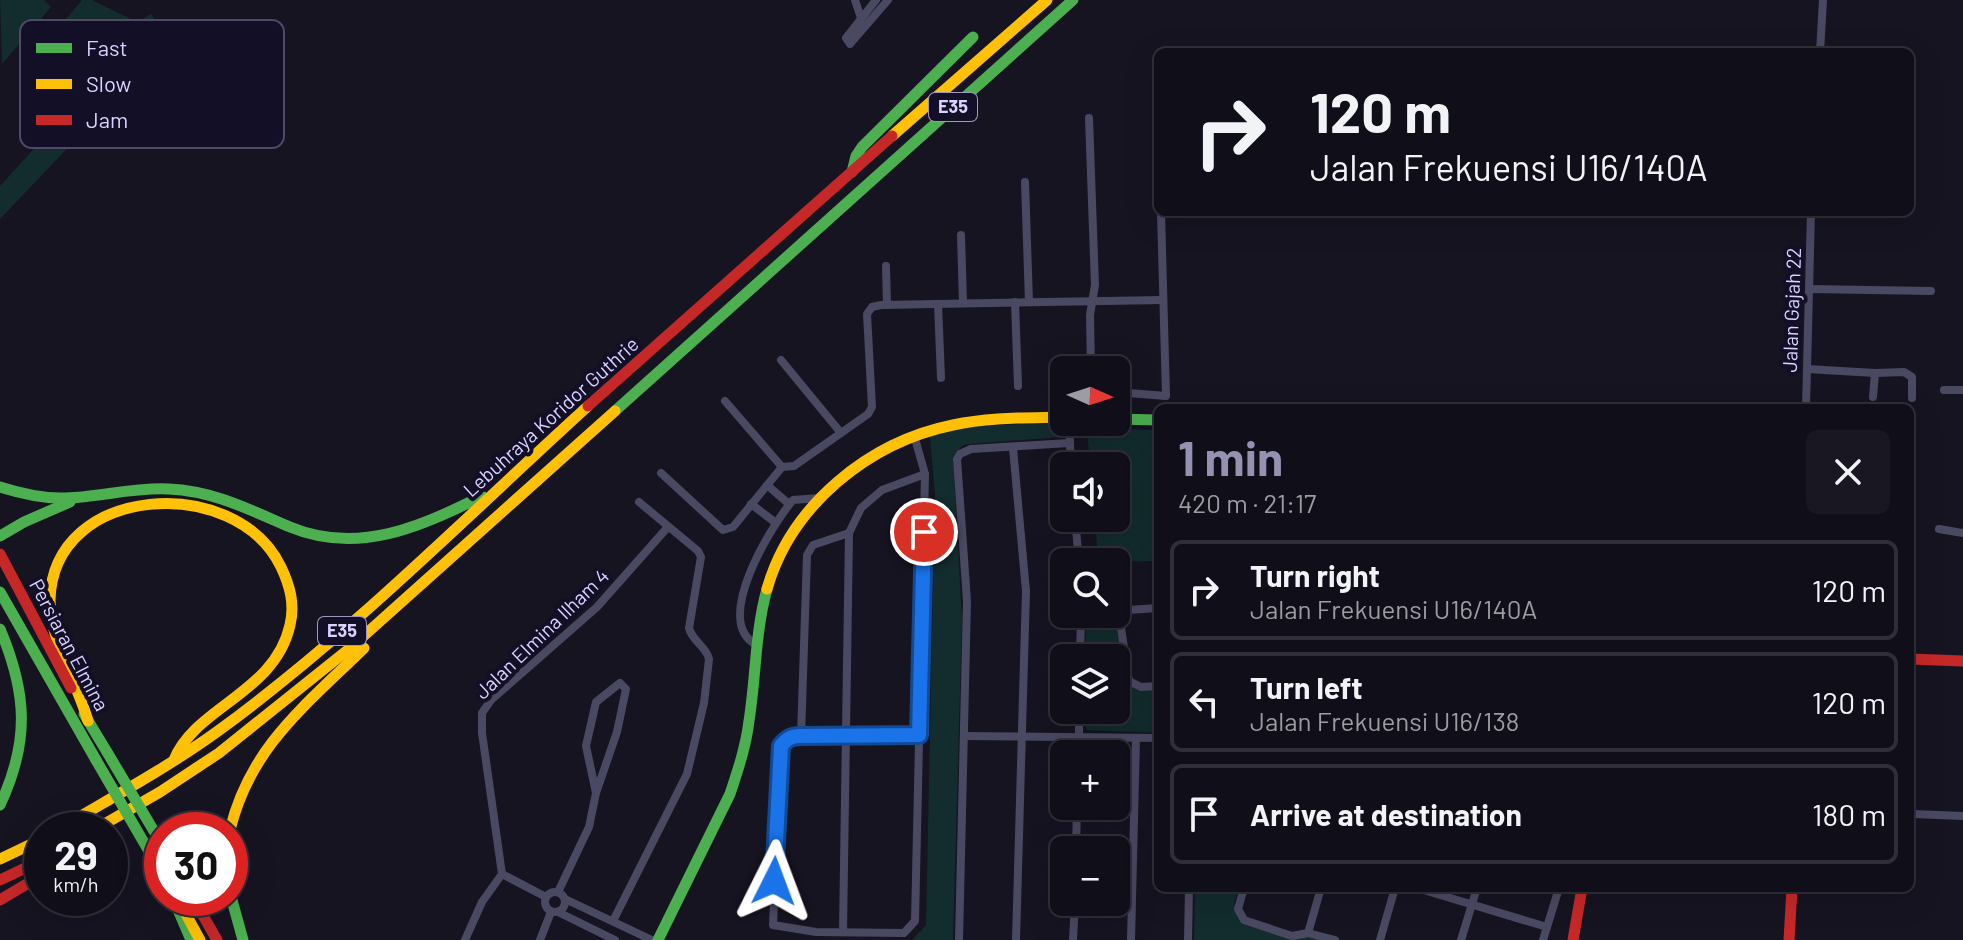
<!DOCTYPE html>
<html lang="en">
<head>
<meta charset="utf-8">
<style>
	body { margin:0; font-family:Barlow,sans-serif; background:#191822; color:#f1f3f6; height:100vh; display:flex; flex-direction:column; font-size:30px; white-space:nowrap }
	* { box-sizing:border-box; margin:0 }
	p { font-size:26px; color:#9c9ca2 }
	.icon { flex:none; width:44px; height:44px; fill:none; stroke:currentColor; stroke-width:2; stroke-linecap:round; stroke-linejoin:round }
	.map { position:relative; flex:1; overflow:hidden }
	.details { position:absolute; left:1154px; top:404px; width:760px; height:488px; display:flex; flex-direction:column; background:#100f19; border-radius:12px; box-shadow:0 8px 32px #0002,0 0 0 2px #302f38 }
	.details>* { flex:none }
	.guide { position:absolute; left:1154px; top:48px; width:760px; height:168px; border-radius:12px; box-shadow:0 8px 32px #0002,0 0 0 2px #302f38; background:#100f19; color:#f1f3f6; overflow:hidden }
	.needle { width:52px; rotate:93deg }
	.fabs { position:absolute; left:1050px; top:356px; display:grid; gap:16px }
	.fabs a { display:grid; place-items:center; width:80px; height:80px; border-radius:12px; background:#100f19; box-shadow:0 8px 32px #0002,0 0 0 2px #302f38; font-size:40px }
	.speed { position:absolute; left:24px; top:812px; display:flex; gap:16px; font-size:40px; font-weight:700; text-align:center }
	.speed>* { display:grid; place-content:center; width:104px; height:104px; border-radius:50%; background:#100f19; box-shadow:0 8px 32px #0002,0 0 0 2px #302f38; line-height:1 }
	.speed small { font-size:20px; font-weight:400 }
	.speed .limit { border:12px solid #d22; background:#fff; color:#111 }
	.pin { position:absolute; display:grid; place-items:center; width:68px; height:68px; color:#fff; margin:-34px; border:4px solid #fff; border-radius:50%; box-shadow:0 2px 8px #0007 }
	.me { position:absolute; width:88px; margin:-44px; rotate:3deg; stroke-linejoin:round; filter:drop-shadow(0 0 6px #0008) }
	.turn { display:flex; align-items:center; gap:28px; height:168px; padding:0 24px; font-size:36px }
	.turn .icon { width:104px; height:104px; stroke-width:2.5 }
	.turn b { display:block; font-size:56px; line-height:68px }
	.round { display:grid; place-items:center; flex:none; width:84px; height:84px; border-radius:12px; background:#191822 }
	.overview { display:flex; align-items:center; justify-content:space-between; height:136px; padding:0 24px }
	h1 { font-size:48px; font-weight:700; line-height:60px; color:#9591b1 }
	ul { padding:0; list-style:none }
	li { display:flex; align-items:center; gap:24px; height:100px; margin:0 16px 12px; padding:0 8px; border:4px solid #302f38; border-radius:12px }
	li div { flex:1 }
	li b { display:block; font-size:30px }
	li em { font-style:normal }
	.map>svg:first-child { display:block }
	.green { fill:#132c2d }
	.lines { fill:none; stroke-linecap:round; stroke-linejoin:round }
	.street { stroke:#4a4962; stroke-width:8 }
	.fast { stroke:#4caf50; stroke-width:11 }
	.slow { stroke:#ffc107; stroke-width:11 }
	.jam { stroke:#c62828; stroke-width:11 }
	.fast-bridge { stroke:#4caf50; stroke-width:11 }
	.route-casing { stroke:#114b97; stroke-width:20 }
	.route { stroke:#1a73e8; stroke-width:14 }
	.labels { text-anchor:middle; stroke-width:8; stroke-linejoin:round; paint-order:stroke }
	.shield { fill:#130f26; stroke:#9e99be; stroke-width:2 }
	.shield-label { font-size:18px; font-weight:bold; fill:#d9d4ff }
	.street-label { font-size:20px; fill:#d9d4ff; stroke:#130f26 }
	.key { fill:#130f26; stroke:#4e4a67; stroke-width:2 }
	.key-label { font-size:22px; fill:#d9d4ff }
</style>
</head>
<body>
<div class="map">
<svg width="1963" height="940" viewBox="0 0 1963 940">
	<rect width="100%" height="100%" fill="#161421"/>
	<!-- green -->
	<g class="green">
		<polygon points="0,0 44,0 51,7 2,64"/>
		<polygon points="82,0 92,0 137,22 151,14 167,36 102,112 0,219 0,186 42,140 46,130 39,117 70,90 39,51"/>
		<polygon points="1057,422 1063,428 1062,437 968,444 962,446 953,457 962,619 953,940 912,940 926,925 935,495 930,436 976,426"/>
		<polygon points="1087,428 1158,430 1158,561 1098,562 1095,518 1116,518 1116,466 1090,466"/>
		<polygon points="1086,614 1116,614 1132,683 1158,686 1158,733 1087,730 1083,722 1084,710 1116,710 1116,658 1085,658"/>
		<polygon points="1195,888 1239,888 1234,903 1236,911 1288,938 1308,933 1336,940 1194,940"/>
	</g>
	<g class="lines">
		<!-- street -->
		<g class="street">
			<polyline points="855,0 861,18"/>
			<polyline points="876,0 846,38 850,44 888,0"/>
			<polyline points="1820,52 1823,0"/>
			<polyline points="1157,71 1158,101"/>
			<polyline points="1089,118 1095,285 1090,315 1091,370"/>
			<polyline points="1025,182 1029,302"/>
			<polyline points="961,235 963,303"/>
			<polyline points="886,266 887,305"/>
			<polyline points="1809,289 1931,291"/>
			<polyline points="1015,302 1018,386"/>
			<polyline points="938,304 941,378"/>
			<polyline points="781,360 841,433"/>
			<polyline points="1807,369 1875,373 1904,372 1912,377 1912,398"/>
			<polyline points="1944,390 1963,390"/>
			<polyline points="1116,392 1166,396 1161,212"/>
			<polyline points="1873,397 1875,373"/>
			<polyline points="725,401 782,467"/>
			<polyline points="1806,408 1811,212"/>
			<polyline points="1069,422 1071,466"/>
			<polyline points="914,435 925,474 915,921 904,933 816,932 773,925 781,746 792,736 919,735"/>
			<polyline points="1013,448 1026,591 1016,940"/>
			<polyline points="661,473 723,530 733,527 782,467 794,466 868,414 872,407 867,314 872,307 881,305 1163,300"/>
			<polyline points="767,485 789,504"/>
			<polyline points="751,504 776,523"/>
			<polyline points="1075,518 1079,562"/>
			<polyline points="1939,529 1963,533"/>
			<polyline points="1158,608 1128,610 1120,621 1129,681 1141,687 1158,686"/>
			<path d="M757,645C711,623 771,526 793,500L819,498"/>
			<polyline points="1080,658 1081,614"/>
			<polyline points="801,736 807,555 813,545 849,533 861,508 882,490 925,474"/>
			<polyline points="964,736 1158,738"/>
			<polyline points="1079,754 1079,710"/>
			<polyline points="1913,814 1963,816"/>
			<polyline points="1076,850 1077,806"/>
			<polyline points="502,874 482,733 482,713 491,700 597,607 667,528"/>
			<polyline points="502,874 546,897"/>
			<polyline points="1244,888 1238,909 1244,920 1292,936 1308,933 1335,940"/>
			<polyline points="1417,888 1547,927"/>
			<circle cx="555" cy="902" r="10"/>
			<polyline points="558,892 589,827 596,793 617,732 626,689 620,683 596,702 586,746 596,793"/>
			<polyline points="565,899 652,940"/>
			<polyline points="558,912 615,940"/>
			<path d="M613,921L687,774L704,703L709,659C706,646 692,641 689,628L701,557L698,551L639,502"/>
			<polyline points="843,932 849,533"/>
			<polyline points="1308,933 1321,888"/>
			<polyline points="465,940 482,902 502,874"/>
			<polyline points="540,940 551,912"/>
			<polyline points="959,940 967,601 957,459 960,454 971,449 1069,443"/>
			<polyline points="1073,940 1075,902"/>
			<polyline points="1131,940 1136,738"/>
			<polyline points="1188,940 1189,888"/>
			<polyline points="1380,940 1395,888"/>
			<polyline points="1461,940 1477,888"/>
			<polyline points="1543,940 1559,888"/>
		</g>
		<!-- fast -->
		<g class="fast">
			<polyline points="852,172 856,156 862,147 973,37"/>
			<polyline points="615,411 1073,0"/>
			<polyline points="1116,419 1158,420"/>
			<path d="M0,487C22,494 43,499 66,498C100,497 134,487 169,489C214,491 250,510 290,527C357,555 422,527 482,496"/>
			<polyline points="0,536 24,522 70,502"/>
			<polyline points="0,592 96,760"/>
			<path d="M0,629C27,693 30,741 0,805"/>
			<polyline points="84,714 107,752"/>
			<polyline points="150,853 162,874"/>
			<polyline points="230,893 243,940"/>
			<polyline points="173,898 191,940"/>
			<path d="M658,940L730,794C738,770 746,746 749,721C756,677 755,632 767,589"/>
		</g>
		<!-- slow -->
		<g class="slow">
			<polyline points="892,136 1047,0"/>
			<path d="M767,589C791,505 869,442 953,425C989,417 1027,418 1064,417"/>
			<path d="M88,721C77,682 50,642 50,600C53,483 236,473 281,567C290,586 295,604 290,625C275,693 195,707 174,760"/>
			<path d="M57,830C111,798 167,768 218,731C350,635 467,516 588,406"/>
			<polyline points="94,830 160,792 219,753 349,649 615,411"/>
			<path d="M230,830C250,747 306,705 364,648"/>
			<polyline points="0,859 42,839"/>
			<polyline points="187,916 200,940"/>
		</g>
		<!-- jam -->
		<g class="jam">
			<polyline points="588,406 892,136"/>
			<polyline points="1353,408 1436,408"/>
			<polyline points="0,554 71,688"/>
			<polyline points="1910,659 1963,661"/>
			<polyline points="0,880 42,860"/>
			<polyline points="193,898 217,940"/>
			<polyline points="0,900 42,875"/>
			<polyline points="1573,940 1582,888"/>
			<polyline points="1789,940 1792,888"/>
		</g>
		<!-- fast-bridge -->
		<g class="fast-bridge">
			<polyline points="107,752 161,843"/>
			<polyline points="96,760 150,853"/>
		</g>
	</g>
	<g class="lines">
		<defs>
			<path id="route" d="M774,881L781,746C787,738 792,736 801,736L919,735L924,532"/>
		</defs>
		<!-- route casing -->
		<use href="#route" class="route-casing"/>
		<!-- route -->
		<use href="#route" class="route"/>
	</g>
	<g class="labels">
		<!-- shield labels -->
		<g class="shield">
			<rect x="929" y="93" width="48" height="28" rx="6"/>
			<rect x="318" y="617" width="48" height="28" rx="6"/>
		</g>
		<g class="shield-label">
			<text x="953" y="113">E35</text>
			<text x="342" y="637">E35</text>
		</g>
		<!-- street labels -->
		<g class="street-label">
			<text transform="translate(1792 310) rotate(-88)" y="7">Jalan Gajah 22</text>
			<text transform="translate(551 417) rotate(-42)" y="7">Lebuhraya Koridor Guthrie</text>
			<text transform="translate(542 634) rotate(-44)" y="7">Jalan Elmina Ilham 4</text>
			<text transform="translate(69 645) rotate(62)" y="7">Persiaran Elmina</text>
		</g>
	</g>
	<!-- legend -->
	<rect x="20" y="20" width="264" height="128" rx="12" class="key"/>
	<rect x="36" y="43" width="36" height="10" fill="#4caf50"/>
	<rect x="36" y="79" width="36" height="10" fill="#ffc107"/>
	<rect x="36" y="115" width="36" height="10" fill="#c62828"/>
	<g class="key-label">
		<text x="86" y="56">Fast</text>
		<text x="86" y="92">Slow</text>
		<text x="86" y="128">Jam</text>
	</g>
</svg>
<div class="fabs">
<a><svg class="needle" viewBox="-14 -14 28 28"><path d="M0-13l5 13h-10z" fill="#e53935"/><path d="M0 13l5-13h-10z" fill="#9c9ca2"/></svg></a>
<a><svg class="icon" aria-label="sound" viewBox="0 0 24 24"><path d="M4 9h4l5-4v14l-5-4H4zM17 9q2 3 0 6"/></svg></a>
<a><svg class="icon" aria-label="search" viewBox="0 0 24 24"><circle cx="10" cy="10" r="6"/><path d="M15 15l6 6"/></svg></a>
<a><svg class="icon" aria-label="layers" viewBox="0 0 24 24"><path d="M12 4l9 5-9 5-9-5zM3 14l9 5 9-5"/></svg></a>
<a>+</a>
<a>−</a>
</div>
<div class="speed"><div>29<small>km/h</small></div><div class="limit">30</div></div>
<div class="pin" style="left:924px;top:532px;background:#d93025"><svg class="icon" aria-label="arrive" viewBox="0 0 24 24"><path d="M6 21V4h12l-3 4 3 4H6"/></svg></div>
<svg class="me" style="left:774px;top:881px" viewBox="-20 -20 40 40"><path d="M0-17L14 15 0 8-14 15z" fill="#1a73e8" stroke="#fff" stroke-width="4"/></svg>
<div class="guide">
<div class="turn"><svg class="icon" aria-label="right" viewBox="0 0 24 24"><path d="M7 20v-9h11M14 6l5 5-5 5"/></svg><div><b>120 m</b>Jalan Frekuensi U16/140A</div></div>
</div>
<section class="details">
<div class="overview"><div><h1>1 min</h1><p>420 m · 21:17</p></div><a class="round"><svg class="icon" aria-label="close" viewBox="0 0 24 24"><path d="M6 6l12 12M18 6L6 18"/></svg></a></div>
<ul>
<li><svg class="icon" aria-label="right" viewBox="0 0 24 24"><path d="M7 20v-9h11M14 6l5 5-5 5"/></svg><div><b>Turn right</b><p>Jalan Frekuensi U16/140A</p></div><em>120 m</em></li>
<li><svg class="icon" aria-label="left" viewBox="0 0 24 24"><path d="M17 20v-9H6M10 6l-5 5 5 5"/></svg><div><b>Turn left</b><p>Jalan Frekuensi U16/138</p></div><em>120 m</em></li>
<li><svg class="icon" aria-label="arrive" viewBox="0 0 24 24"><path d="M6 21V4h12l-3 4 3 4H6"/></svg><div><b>Arrive at destination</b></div><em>180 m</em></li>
</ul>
</section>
</div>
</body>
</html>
